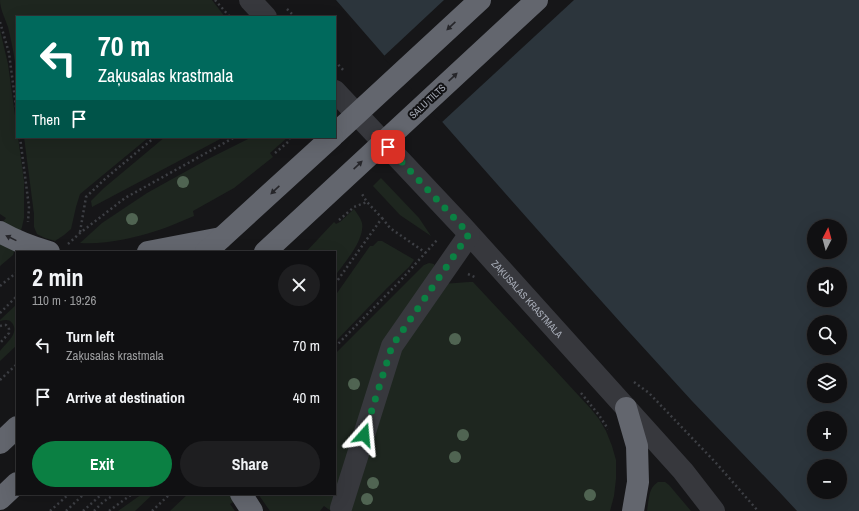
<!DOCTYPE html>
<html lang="en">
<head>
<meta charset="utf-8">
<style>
	body { margin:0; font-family:"Archivo Narrow",sans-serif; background:#1e1e20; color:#f1f3f6; height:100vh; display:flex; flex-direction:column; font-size:15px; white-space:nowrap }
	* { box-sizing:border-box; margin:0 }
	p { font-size:13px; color:#9c9d9f }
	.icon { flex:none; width:22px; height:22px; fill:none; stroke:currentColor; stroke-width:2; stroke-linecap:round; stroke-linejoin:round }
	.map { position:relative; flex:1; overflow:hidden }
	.side { position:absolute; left:16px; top:251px; width:320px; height:244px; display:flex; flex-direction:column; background:#101012; border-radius:0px; box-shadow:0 4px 16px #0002,0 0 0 1px #303032 }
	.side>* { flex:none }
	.guide { position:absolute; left:16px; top:16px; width:320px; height:122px; border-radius:0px; box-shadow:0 4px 16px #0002,0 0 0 1px #303032; background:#00695c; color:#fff; overflow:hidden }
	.needle { width:26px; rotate:6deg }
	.fabs { position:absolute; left:807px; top:219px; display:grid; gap:8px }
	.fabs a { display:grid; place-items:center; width:40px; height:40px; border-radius:50%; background:#101012; box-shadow:0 4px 16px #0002,0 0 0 1px #303032; font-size:20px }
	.pin { position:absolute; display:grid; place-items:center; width:34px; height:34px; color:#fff; margin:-17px; border-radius:8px; box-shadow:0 2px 6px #0006 }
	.me { position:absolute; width:44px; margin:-22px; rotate:18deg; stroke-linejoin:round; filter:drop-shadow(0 0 3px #0008) }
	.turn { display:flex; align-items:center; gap:14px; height:84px; padding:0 16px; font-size:18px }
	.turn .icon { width:52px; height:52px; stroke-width:2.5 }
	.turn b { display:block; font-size:28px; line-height:34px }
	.then { display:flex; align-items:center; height:38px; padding:0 16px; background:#0003; gap:8px; font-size:15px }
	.round { display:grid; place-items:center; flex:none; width:42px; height:42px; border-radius:21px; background:#1e1e20 }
	.headline { display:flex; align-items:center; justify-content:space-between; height:68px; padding:0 16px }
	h1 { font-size:24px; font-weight:700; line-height:30px }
	.cta { display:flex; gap:8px; margin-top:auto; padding:8px 16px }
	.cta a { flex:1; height:46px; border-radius:24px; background:#0b8043; color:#fff; font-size:16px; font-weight:700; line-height:46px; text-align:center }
	.cta a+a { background:#1e1e20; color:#f1f3f6 }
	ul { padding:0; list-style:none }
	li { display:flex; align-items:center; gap:12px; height:52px; padding:0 16px }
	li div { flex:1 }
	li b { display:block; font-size:15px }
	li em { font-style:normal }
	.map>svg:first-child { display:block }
	.green { fill:#1e261f }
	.water { fill:#2c353c; fill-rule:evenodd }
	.pier { fill:#161618 }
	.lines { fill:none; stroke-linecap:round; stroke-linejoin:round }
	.path { stroke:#3d3f44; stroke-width:2.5; stroke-dasharray:2 3; stroke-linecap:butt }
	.minor { stroke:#37383d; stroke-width:22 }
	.highway { stroke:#63666e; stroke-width:22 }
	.tree { fill:#506452 }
	.oneway { fill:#26262a }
	.route { stroke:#0b8043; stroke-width:7; stroke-dasharray:0 12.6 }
	.labels { text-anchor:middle; stroke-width:4; stroke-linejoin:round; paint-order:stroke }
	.street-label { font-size:10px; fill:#a8adb8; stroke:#111113 }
</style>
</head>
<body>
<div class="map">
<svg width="859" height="511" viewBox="0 0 859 511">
	<rect width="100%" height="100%" fill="#161618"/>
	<!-- green -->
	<g class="green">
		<path d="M0,0H212L225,17H17V77C15,60 12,43 8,27C5,18 0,9 0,0Z"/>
		<polygon points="0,30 8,64 17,130 17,137 18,137 24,181 24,218 22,227 13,255 0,266 0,225 6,218 0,214"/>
		<polygon points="24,137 149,137 80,194 76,207 71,229 64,235 55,241 45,238 37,234 34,227 34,214"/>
		<polygon points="165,137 224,137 92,207 91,201 104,188"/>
		<path d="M252,137H288L270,153L273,157L234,188L193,211L194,216C181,221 169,227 156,231C135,238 103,245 80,243L102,223L147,193L210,158Z"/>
		<polygon points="381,178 419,218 431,236 400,215 373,186"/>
		<path d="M354,209C357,214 361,218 362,223C365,240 344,263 335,276V252H306L334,222L336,224L340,222Z"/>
		<polygon points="378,241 382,241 413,259 414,260 409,267 387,288 335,342 335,296 370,246 373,246"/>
		<polygon points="429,263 434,264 435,267 397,349 442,284 469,282 473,282 556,371 591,409 599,419 606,431 612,446 616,460 616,479 614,496 610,511 331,511 324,506 320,511 270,511 258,494 335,494 335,354 424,265"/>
		<path d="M17,304V345L0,361V351C6,343 20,333 12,323C9,319 5,320 0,321V320Z"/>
		<path d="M658,482H665L669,485L691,511H647C649,500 648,488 658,482Z"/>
		<polygon points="142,494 153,494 135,511 118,511"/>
		<polygon points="188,494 247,494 230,504 235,511 170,511"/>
	</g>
	<!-- water -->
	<path class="water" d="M336,0H859V511H797C763,474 727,438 692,401C571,269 453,135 336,0ZM814,226H840V252H814ZM814,274H840V300H814ZM814,322H840V348H814ZM814,370H840V396H814ZM814,418H840V444H814ZM814,466H840V492H814Z"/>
	<!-- pier -->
	<polygon class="pier" points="444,0 574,0 441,123 383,57"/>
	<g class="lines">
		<!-- path -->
		<g class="path">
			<polyline points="215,0 230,17"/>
			<polyline points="287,9 295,17"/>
			<polyline points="0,22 9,53 17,114"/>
			<polyline points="335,61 344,71"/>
			<polyline points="20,137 29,207 28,222"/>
			<polyline points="275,153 288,142 290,137"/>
			<polyline points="382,218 390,228 426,253"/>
			<polyline points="339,220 354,207 367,202"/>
			<polyline points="80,232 86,197 106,178 155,137"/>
			<polyline points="68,244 80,233 125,198 235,137"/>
			<polyline points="468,274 477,278"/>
			<polyline points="335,284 382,218 367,202 362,194"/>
			<polyline points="0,286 17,272"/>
			<polyline points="0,313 17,296"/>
			<polyline points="0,326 3,325 6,325 9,329 9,333 0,343"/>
			<polyline points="335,347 400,281 437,240"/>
			<polyline points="0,380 17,364"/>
			<polyline points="634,382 649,393 717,464 758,511"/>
			<polyline points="581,393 599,415 608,429"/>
			<polyline points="50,511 69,494"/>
			<polyline points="66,511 84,494"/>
			<polyline points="83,511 102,494"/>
			<polyline points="94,511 103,502 115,494"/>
			<polyline points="109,511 132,494"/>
			<polyline points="152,511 170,494"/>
		</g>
		<!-- minor -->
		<g class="minor">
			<polyline points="250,0 266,17"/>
			<path id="s1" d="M335,91L462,226L683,471L714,511"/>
			<polyline points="341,508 392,346 469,235"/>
		</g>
		<!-- highway -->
		<g class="highway">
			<polyline points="335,134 480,0"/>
			<path d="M0,232C16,241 32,247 49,252"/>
			<polyline points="148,252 221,238"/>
			<polyline points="206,252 332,137"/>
			<polyline points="265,252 537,0"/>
			<polyline points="626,408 637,446 638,482 633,511"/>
			<polyline points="0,443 17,427"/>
			<polyline points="241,494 252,511"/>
			<polyline points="0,499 17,483"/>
		</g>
	</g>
	<!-- trees -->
	<g class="tree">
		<circle cx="183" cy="182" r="6"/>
		<circle cx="132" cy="219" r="6"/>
		<circle cx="455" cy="339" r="6"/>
		<circle cx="354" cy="384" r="6"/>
		<circle cx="463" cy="435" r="6"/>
		<circle cx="455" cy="457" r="6"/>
		<circle cx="373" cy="483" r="6"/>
		<circle cx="590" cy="495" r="6"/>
		<circle cx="367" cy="499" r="6"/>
	</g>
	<!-- one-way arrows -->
	<defs><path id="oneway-solid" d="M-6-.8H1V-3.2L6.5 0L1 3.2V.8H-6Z"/></defs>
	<g class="oneway">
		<use href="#oneway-solid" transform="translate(451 26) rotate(137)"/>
		<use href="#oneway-solid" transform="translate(453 77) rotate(-43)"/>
		<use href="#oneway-solid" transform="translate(358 165) rotate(-43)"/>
		<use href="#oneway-solid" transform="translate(275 190) rotate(137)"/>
		<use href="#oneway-solid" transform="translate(11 238) rotate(-154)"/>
	</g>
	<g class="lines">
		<!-- route -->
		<polyline class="route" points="364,435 392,346 469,234 388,147"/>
	</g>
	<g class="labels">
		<!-- street labels -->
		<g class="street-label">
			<text transform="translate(427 101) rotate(-43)" y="4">SALU TILTS</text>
			<text dy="4" stroke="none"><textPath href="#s1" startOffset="283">ZAĶUSALAS KRASTMALA</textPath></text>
		</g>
	</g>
</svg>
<div class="fabs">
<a><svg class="needle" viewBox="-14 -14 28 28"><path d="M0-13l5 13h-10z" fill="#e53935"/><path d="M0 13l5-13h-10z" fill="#9c9d9f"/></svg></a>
<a><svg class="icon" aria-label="sound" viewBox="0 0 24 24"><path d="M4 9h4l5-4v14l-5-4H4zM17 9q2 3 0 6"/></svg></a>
<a><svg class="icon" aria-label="search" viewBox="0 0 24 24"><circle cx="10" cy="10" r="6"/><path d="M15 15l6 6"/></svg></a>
<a><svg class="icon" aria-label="layers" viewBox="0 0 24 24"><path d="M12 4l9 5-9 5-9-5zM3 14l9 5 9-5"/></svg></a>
<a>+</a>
<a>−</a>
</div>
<div class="pin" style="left:388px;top:147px;background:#d93025"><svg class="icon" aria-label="arrive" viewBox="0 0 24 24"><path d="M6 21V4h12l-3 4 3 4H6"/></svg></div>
<svg class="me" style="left:364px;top:435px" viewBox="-20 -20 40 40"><path d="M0-17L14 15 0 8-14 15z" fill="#0b8043" stroke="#fff" stroke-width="4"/></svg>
<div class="guide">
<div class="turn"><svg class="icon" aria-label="left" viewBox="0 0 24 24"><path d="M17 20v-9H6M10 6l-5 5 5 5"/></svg><div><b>70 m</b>Zaķusalas krastmala</div></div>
<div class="then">Then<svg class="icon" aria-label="arrive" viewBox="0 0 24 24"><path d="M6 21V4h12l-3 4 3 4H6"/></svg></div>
</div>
<section class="side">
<div class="headline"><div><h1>2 min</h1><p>110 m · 19:26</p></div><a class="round"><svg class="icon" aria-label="close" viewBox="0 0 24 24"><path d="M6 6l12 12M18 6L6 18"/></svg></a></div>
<ul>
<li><svg class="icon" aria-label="left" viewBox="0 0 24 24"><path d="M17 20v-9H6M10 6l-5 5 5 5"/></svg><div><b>Turn left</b><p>Zaķusalas krastmala</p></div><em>70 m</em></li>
<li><svg class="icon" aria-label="arrive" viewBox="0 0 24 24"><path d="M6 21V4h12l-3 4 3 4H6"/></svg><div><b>Arrive at destination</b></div><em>40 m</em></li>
</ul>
<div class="cta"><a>Exit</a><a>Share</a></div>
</section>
</div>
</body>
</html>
